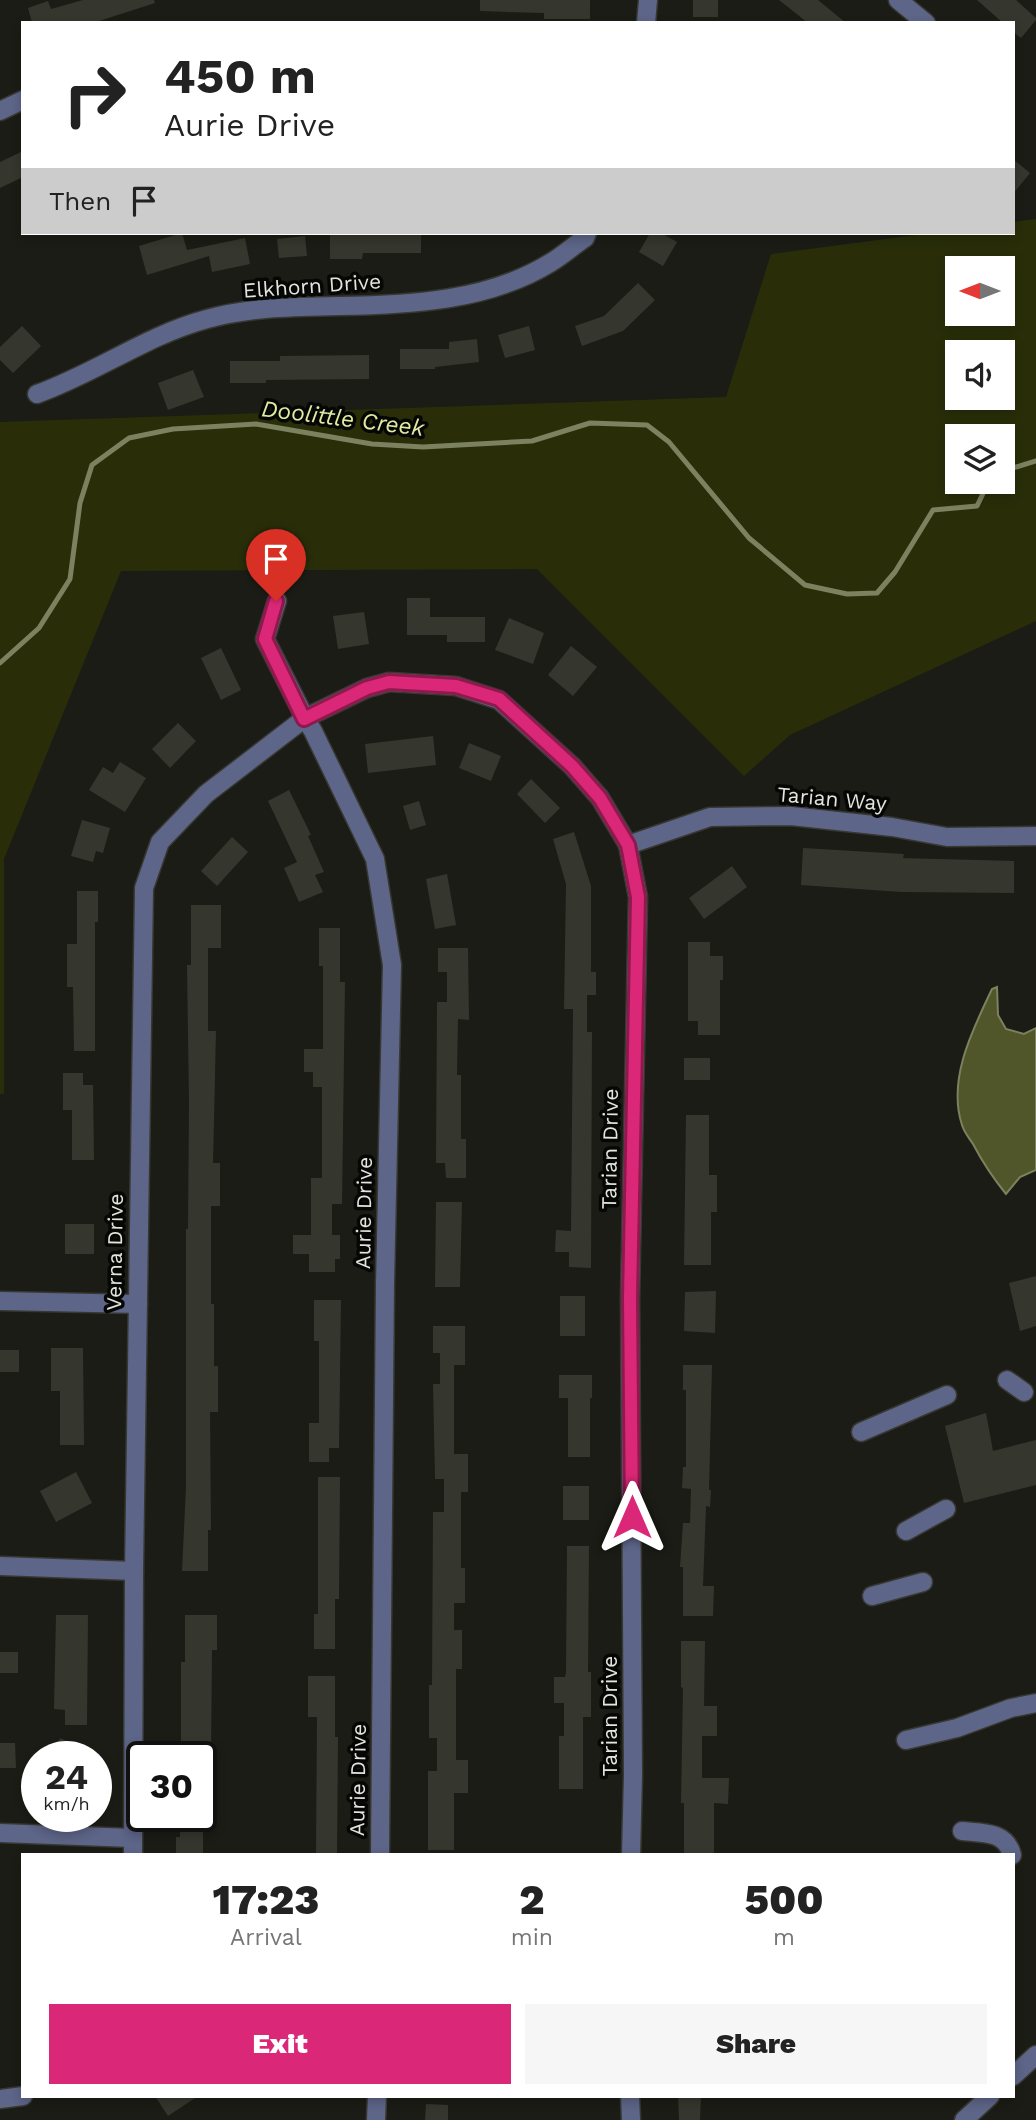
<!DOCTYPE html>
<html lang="en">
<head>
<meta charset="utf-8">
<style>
	body { margin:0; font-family:"Work Sans",sans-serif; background:#f6f6f6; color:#222; height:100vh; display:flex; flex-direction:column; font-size:26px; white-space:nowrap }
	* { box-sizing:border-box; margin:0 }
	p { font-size:23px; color:#767676 }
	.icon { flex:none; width:38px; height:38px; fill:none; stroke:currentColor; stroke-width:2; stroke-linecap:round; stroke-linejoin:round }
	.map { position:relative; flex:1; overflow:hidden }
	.drawer { position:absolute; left:21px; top:1853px; width:994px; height:245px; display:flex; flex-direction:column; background:#fff; border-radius:0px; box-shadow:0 4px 10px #0003 }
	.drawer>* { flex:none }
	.top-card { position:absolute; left:21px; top:21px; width:994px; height:214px; border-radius:0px; box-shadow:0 4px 10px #0003; background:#fff; color:#222; overflow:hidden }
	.needle { width:46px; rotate:270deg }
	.buttons { position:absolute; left:945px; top:256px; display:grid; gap:14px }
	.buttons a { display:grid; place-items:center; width:70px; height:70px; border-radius:0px; background:#fff; box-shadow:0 4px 10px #0003; font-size:35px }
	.speed { position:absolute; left:21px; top:1741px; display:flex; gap:14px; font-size:35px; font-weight:700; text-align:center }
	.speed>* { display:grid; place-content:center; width:91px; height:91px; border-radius:50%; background:#fff; box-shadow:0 4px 10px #0003; line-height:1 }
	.speed small { font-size:18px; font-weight:400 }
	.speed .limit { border:4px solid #111; border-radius:10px; background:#fff; color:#111 }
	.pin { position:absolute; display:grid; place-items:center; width:60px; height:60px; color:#fff; margin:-72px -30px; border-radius:50% 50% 50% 0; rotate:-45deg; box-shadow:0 0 7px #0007 }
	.pin .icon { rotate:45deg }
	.me { position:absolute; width:77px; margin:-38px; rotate:0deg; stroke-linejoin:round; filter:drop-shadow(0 0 5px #0008) }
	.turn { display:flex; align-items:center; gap:24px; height:147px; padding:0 28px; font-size:32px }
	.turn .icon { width:91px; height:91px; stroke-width:2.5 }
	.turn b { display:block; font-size:49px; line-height:60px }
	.then { display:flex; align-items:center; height:66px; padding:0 28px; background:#0003; gap:14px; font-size:26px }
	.eta { display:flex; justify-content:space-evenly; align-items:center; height:119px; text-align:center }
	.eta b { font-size:42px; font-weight:800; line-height:49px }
	.button { display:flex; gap:14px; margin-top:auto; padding:14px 28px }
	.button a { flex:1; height:80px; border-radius:0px; background:#db2777; color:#fff; font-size:28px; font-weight:800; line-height:80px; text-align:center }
	.button a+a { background:#f6f6f6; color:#222 }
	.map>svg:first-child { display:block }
	.green { fill:#292e09; fill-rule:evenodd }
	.water { fill:#505629; stroke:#7c815f; stroke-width:2 }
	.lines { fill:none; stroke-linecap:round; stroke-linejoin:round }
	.stream { stroke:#7c815f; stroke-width:5 }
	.building { fill:#35372e }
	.minor-casing { stroke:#373831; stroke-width:21 }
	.minor { stroke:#5d6588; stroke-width:18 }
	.route-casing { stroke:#8e194d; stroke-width:18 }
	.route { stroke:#db2777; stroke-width:12 }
	.labels { text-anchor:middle; stroke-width:7; stroke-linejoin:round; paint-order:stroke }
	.street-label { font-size:21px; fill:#e2e4de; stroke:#060704 }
	.water-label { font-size:23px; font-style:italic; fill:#e0eca2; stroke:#060704 }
</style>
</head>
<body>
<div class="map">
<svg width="1036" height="2120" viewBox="0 0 1036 2120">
	<rect width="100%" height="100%" fill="#1b1c15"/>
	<!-- green -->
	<path class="green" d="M1036,219V621L790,735L744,776L537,569L121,571L4,859V1094H0V422L726,397L771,254L931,233H1013V222ZM957,268H1003V313H957ZM957,352H1003V397H957ZM957,436H1003V481H957Z"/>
	<!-- water -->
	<path class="water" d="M997,987L998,1015L1006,1029L1024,1034L1036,1028V1170L1020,1177L1006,1194C993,1178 983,1163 973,1144C969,1138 964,1132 962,1125C947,1079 973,1029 992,989Z"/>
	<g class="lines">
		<!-- stream -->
		<g class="stream">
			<polyline points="1003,471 1036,461"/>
			<polyline points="0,663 39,628 70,579 80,503 92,465 129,438 173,429 256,424 372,444 423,447 532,441 590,423 647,425 669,442 749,538 805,585 847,594 877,593 895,572 933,510 977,506 989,481"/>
		</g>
	</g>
	<!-- building -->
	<g class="building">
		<polygon points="83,0 154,0 155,3 93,23 32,23 28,8 48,1 51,9"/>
		<polygon points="480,0 590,0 590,19 544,19 544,13 480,11"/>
		<rect x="693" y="0" width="25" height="17"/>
		<polygon points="779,0 818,0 846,23 808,23"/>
		<polygon points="977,0 1016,0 1036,18 1036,20 1021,38 1013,32 1013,23 1003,23"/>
		<polygon points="23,151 23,177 0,188 0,162"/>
		<polygon points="1013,159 1030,173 1013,194"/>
		<polygon points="182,233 187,250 245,238 250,264 212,272 209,256 147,275 139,246"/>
		<polygon points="330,233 421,233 421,253 363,253 362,259 330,259"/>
		<polygon points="650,233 661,233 677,242 663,266 639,252"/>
		<polygon points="305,236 307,256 279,258 277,239"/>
		<polygon points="638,283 655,300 623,331 582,346 575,326 604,316"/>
		<polygon points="22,326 41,346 13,373 0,360 0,347"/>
		<polygon points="529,326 535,350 505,358 498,335"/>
		<polygon points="477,339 479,362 435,367 435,369 400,369 400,349 449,349 449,342"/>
		<polygon points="369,355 369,379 266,380 266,383 230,383 230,361 280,361 280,356"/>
		<polygon points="193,370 204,397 168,410 158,383"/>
		<polygon points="407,598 430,598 430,617 485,617 485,642 447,642 447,635 407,635"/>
		<polygon points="364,612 369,644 338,649 333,616"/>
		<polygon points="509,618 544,633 533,664 495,650"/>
		<polygon points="571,646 597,667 573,696 548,675"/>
		<polygon points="221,648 241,690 221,700 201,658"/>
		<polygon points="178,723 196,741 170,768 152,749"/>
		<polygon points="433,736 436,765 368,773 365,744"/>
		<polygon points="469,743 501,756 491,781 459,768"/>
		<polygon points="120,762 146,778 125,812 89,790 103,767 113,773"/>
		<polygon points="531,779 560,808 545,823 517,794"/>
		<polygon points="289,790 311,835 308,836 324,872 315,875 323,892 299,902 284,868 297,862 268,801"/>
		<polygon points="419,801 426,825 410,830 403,806"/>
		<polygon points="82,820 110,828 103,853 96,851 93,862 71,856"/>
		<polygon points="574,832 591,886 591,972 596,972 596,995 587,995 587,1032 592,1032 591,1268 569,1267 569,1252 555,1252 556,1230 571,1231 573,1009 564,1009 566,884 553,839"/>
		<polygon points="232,837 248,852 217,886 201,871"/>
		<polygon points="803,848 904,854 903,858 1014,861 1014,893 901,892 801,885"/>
		<polygon points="732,866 747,887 704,919 689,898"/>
		<polygon points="447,874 456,925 435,929 426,879"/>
		<polygon points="77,891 98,891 98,922 95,922 95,1051 74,1051 73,987 67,987 67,944 77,944"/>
		<polygon points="191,905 221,905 221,948 208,948 208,1031 216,1031 213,1163 220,1163 220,1206 211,1206 211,1304 214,1304 214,1366 218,1366 218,1412 210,1412 211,1530 208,1530 208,1571 182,1571 186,1487 186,1229 188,1229 189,1102 187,965 191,965"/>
		<polygon points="319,928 340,928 340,982 345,982 342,1204 332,1204 332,1235 340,1235 340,1259 335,1259 335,1272 309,1272 309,1254 293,1254 293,1235 311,1235 311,1178 322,1178 322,1087 313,1087 313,1072 304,1072 304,1049 323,1049 323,966 319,966"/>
		<polygon points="688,942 710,942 710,956 723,956 723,980 720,980 720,1035 698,1035 698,1021 688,1021"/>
		<polygon points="438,948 468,948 469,1020 458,1019 457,1075 461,1075 461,1139 466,1139 466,1178 446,1178 445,1163 436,1163 437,1002 447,1002 447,972 438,972"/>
		<rect x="684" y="1058" width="26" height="22"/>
		<polygon points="63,1073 83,1073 83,1085 93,1085 94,1160 72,1160 72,1110 63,1110"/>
		<polygon points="686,1115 709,1115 709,1175 717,1175 717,1212 711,1212 711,1265 684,1265"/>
		<polygon points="436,1202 462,1202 460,1287 435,1287"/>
		<rect x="65" y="1224" width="29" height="30"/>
		<polygon points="1036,1276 1036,1326 1020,1331 1009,1283"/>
		<polygon points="716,1291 715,1333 684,1331 685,1292"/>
		<rect x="560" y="1296" width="25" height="40"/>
		<polygon points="314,1300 341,1300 339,1448 329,1448 329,1462 309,1462 309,1423 319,1423 319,1341 314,1341"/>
		<polygon points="433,1326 465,1326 465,1365 454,1365 454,1454 468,1454 468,1492 461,1492 461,1568 465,1568 465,1603 454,1603 454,1630 462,1630 462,1669 456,1669 456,1760 468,1760 468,1793 454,1793 454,1850 428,1850 428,1771 437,1771 437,1738 429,1738 429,1685 432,1685 433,1512 444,1512 444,1479 435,1479 433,1384 440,1384 440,1353 433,1353"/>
		<polygon points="51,1348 83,1348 84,1445 60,1445 60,1391 51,1391"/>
		<rect x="0" y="1350" width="19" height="22"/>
		<polygon points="683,1365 712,1365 709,1490 711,1490 710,1507 706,1506 703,1586 714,1586 713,1616 683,1616 683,1567 680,1567 683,1523 690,1523 691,1489 682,1488 683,1467 686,1467 686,1390 683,1390"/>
		<polygon points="559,1375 592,1375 592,1398 590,1398 590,1457 568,1457 568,1398 559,1398"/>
		<polygon points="986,1413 993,1451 1036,1440 1036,1485 964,1503 945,1426"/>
		<polygon points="76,1472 92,1503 56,1522 40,1491"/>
		<polygon points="318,1477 340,1477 339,1599 335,1599 335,1649 314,1649 314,1614 318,1614"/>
		<rect x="563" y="1486" width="26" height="34"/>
		<polygon points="567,1546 589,1546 588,1672 591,1672 591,1717 583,1717 583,1789 559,1789 559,1736 564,1736 564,1703 554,1703 554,1677 565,1677 566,1672"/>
		<polygon points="56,1615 88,1615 87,1725 65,1725 65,1710 54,1709"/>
		<polygon points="185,1615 217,1615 217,1650 212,1650 211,1757 181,1757 181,1662 185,1662"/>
		<polygon points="681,1641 705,1641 704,1706 717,1706 717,1736 702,1736 702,1778 729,1778 728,1804 714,1803 714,1855 684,1855 684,1803 681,1803 683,1688 681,1687"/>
		<rect x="0" y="1652" width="18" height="21"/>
		<polygon points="308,1676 335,1676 335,1737 338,1737 337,1855 316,1855 317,1717 308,1717"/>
		<polygon points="60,1738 100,1757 51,1757"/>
		<polygon points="0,1743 15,1743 16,1768 0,1768"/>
		<polygon points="180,1816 203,1816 203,1855 176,1855 176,1837 180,1837"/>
		<polygon points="155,2096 198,2096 168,2116"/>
		<polygon points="678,2096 701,2096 700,2120 679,2120"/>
		<polygon points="426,2104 448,2105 448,2120 425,2120"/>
	</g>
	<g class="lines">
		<defs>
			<g id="minor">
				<polyline points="898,0 926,23"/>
				<polyline points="646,23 648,0"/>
				<polyline points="0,111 23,100"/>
				<path d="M37,394C96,373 147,335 207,319C250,307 295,307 339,306C410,305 488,301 550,263C562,256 573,246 585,238L587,233"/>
				<polyline points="277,601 265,639 305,718 313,731 375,859 392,965 385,1284 380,1855"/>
				<polyline points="628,845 710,817 791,816 892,827 947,837 1036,836"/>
				<polyline points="0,1301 138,1304"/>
				<polyline points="1007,1380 1024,1392"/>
				<polyline points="861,1432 947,1395"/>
				<polyline points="906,1531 946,1509"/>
				<polyline points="0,1566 134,1571"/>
				<polyline points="872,1596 923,1582"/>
				<polyline points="906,1740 957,1728 1011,1708 1036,1703"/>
				<path d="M962,1831C983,1833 1006,1831 1012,1855"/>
				<polyline points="0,1833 132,1838"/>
				<polyline points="133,1855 134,1571 144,888 160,842 206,794 305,718 367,688 389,682 456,686 499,700 572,766 600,798 628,845 638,897 630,1298 633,1776 631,1855"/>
				<polyline points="1013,2076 1036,2055"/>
				<polyline points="630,2096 631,2120"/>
				<polyline points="0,2099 23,2096"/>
				<polyline points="376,2120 377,2096"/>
				<polyline points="964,2120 990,2096"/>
			</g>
		</defs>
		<!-- minor casing -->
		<use href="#minor" class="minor-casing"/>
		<!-- minor -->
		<use href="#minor" class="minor"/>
	</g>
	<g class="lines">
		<defs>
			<polyline id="route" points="276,601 265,639 304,719 367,688 389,682 456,686 499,699 572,766 600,798 628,845 638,897 630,1298 632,1517"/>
		</defs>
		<!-- route casing -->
		<use href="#route" class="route-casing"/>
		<!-- route -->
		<use href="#route" class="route"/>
	</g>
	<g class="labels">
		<!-- street labels -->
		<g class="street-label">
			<text transform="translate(312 286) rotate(-4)" y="7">Elkhorn Drive</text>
			<text transform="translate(832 799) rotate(5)" y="7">Tarian Way</text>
			<text transform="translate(610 1149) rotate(-89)" y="7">Tarian Drive</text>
			<text transform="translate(364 1213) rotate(-89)" y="7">Aurie Drive</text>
			<text transform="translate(115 1252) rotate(-89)" y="7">Verna Drive</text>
			<text transform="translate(610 1716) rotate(-90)" y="7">Tarian Drive</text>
			<text transform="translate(358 1780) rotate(-89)" y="7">Aurie Drive</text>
		</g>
		<!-- water labels -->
		<g class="water-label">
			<text transform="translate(343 418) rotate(7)" y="8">Doolittle Creek</text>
		</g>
	</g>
</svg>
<div class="buttons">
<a><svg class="needle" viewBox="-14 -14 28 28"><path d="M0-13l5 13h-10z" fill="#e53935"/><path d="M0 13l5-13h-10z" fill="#767676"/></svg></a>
<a><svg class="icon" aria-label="sound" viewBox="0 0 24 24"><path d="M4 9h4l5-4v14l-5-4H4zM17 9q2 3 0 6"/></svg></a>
<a><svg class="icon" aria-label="layers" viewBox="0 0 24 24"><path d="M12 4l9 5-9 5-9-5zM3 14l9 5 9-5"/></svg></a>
</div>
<div class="speed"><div>24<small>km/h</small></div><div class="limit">30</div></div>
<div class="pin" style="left:276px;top:601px;background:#d93025"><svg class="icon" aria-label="arrive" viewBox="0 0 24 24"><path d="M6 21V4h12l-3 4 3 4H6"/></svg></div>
<svg class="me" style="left:632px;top:1517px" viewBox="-20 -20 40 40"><path d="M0-17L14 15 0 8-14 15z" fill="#db2777" stroke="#fff" stroke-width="4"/></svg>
<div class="top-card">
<div class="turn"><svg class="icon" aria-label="right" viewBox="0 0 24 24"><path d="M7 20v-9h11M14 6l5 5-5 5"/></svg><div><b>450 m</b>Aurie Drive</div></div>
<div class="then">Then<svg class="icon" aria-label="arrive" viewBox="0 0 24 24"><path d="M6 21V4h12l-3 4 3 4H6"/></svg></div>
</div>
<section class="drawer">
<div class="eta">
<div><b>17:23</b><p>Arrival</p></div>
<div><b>2</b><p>min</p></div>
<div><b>500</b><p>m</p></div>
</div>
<div class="button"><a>Exit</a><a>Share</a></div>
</section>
</div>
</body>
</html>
